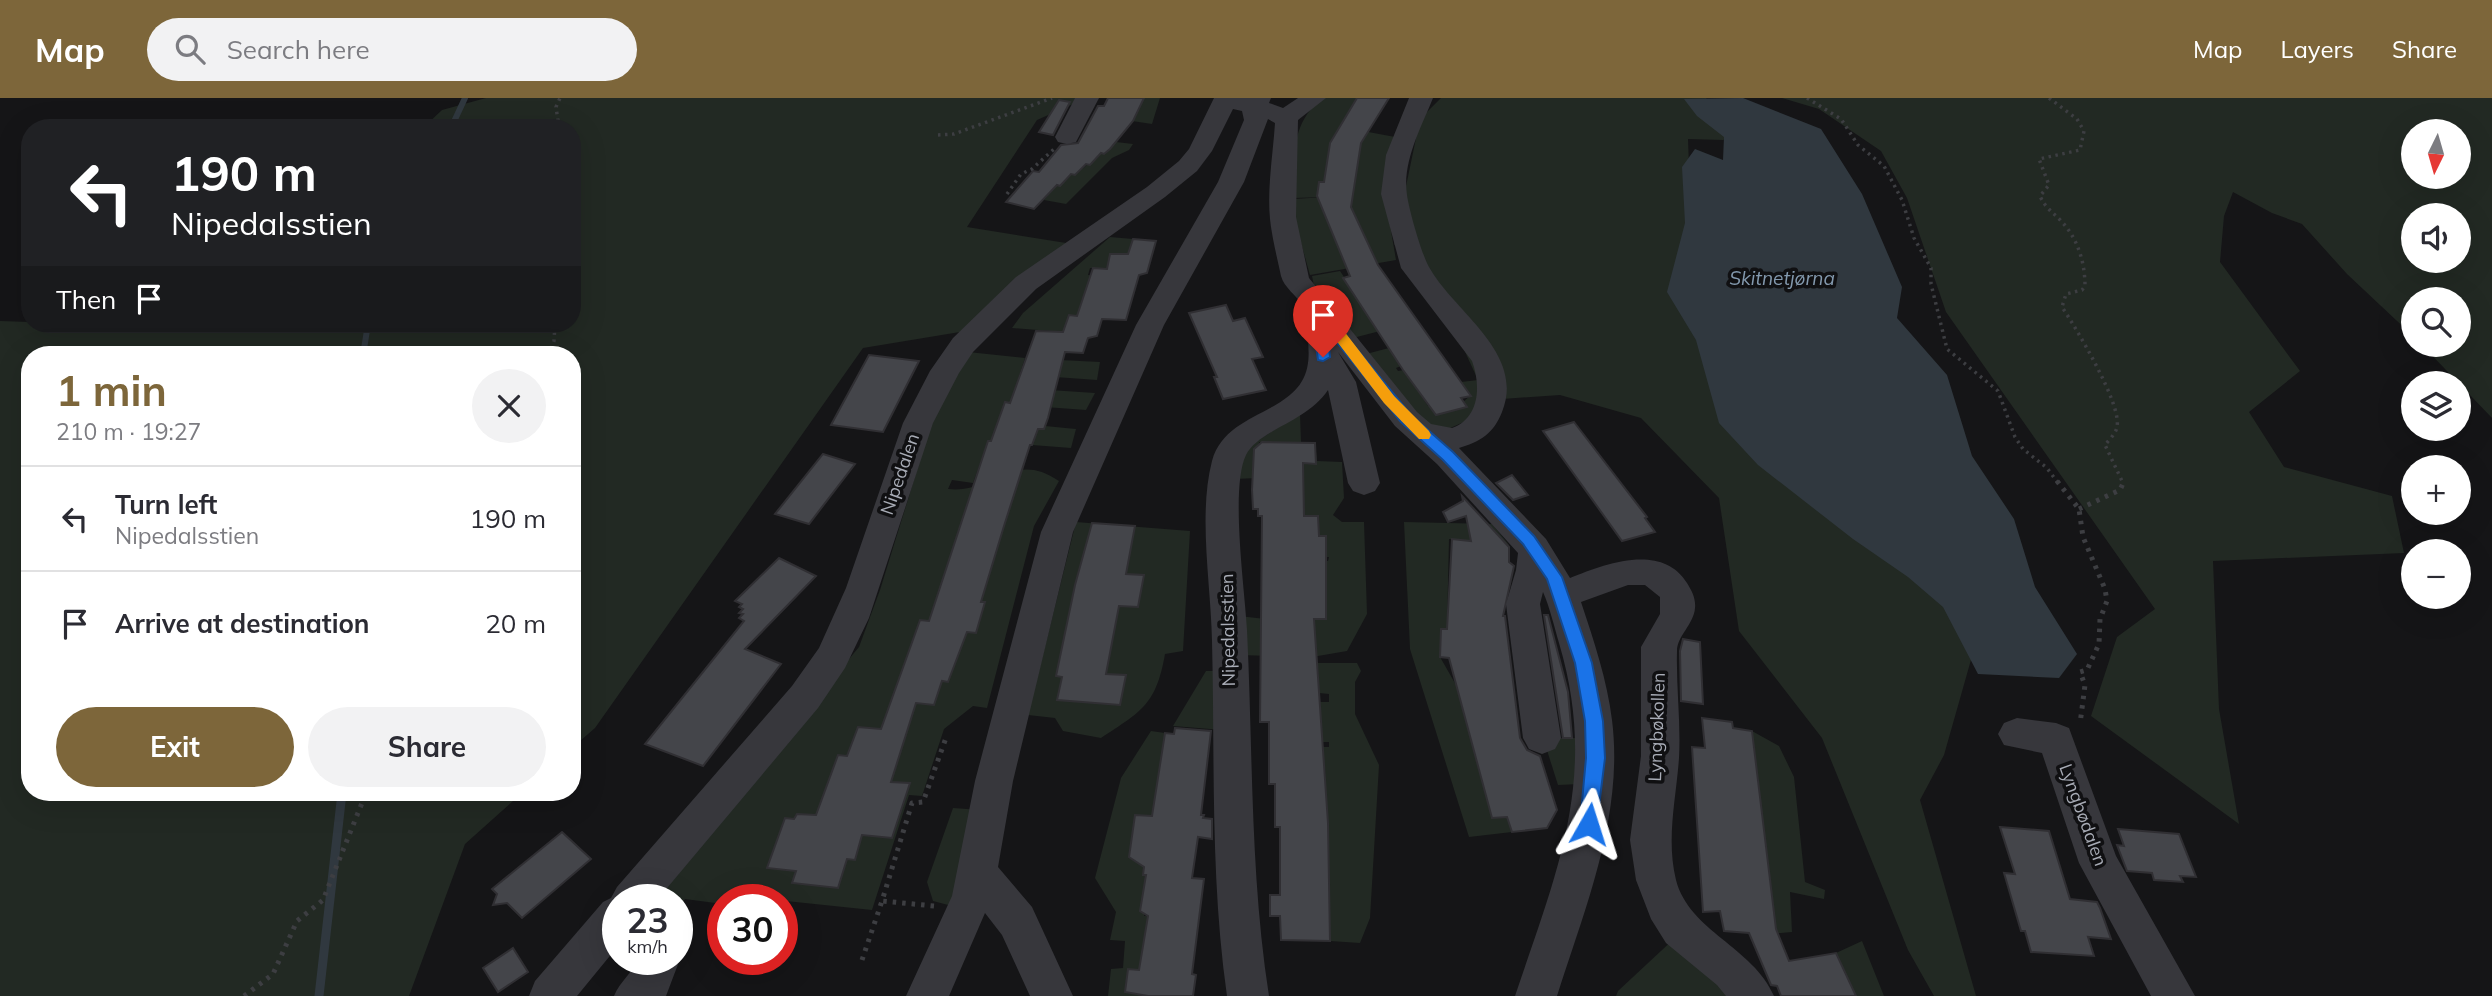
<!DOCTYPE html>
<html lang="en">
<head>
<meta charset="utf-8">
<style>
	body { margin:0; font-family:Mulish,sans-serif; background:#f2f2f3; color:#2b2b33; height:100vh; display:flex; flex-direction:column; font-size:26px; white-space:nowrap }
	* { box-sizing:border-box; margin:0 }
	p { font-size:23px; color:#7c7c81 }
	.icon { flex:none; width:38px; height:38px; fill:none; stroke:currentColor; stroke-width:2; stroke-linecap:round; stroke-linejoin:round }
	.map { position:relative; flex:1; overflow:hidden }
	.sheet { position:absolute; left:21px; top:248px; width:560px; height:455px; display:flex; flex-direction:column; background:#fff; border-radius:28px; box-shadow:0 7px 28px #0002 }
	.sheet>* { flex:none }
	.guide { position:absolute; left:21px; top:21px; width:560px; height:214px; border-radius:28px; box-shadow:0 7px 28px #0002; background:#202124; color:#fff; overflow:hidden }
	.needle { width:46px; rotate:185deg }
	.tools { position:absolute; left:2401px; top:21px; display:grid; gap:14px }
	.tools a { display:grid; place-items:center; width:70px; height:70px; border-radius:50%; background:#fff; box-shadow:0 7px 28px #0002; font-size:35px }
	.speed { position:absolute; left:602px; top:786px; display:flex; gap:14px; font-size:35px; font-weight:700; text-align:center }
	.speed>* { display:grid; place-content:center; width:91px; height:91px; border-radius:50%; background:#fff; box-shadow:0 7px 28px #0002; line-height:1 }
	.speed small { font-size:18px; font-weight:400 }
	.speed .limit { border:10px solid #d22; background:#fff; color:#111 }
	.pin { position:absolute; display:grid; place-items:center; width:60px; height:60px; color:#fff; margin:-72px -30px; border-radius:50% 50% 50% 0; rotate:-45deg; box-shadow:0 0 7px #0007 }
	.pin .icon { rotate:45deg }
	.me { position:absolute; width:77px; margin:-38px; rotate:6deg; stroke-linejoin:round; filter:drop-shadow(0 0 5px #0008) }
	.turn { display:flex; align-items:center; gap:24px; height:147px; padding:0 35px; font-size:32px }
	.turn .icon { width:91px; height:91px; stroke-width:2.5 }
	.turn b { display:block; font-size:49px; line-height:60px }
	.then { display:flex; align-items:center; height:66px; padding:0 35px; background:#0003; gap:14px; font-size:26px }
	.round { display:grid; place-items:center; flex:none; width:74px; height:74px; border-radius:37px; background:#f2f2f3 }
	.summary { display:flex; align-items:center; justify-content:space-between; height:119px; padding:0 35px }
	h1 { font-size:42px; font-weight:700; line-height:52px; color:#7d663a }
	.cta { display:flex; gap:14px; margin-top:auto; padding:14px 35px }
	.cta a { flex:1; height:80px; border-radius:42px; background:#7d663a; color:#fff; font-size:28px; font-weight:700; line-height:80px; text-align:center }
	.cta a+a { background:#f2f2f3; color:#2b2b33 }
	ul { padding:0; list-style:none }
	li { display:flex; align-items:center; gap:21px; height:105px; padding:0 35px; border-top:2px solid #e1e1e2 }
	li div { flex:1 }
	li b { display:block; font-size:26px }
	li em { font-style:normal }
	header { display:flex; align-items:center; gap:42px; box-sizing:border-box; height:98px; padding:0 35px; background:#7d663a; color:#fff }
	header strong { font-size:33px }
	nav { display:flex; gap:38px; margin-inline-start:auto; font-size:24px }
	.search { width:490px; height:63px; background:#f2f2f3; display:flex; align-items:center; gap:18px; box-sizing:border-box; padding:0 24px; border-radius:38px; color:#7c7c81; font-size:26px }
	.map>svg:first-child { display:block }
	.green { fill:#222923; fill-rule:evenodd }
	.water { fill:#30383f }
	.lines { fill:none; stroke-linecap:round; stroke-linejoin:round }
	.stream-far1 { stroke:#30383f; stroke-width:6 }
	.stream { stroke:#30383f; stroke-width:9 }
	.building { fill:#44454a; stroke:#302f33; stroke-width:2 }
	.path-far1 { stroke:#3d3e42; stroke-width:3.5; stroke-dasharray:2.5 4.5; stroke-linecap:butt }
	.path { stroke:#3d3e42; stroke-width:5; stroke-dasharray:3.5 6; stroke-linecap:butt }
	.minor { fill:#37373c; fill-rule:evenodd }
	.route { fill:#1a73e8; stroke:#114b97; stroke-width:2 }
	.slow { fill:#f59e0b }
	.labels { text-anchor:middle; stroke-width:7; stroke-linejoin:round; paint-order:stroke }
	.street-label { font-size:18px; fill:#a8acb6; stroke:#101012 }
	.water-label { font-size:19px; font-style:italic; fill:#8399ae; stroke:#101012 }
</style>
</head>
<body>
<header>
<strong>Map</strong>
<div class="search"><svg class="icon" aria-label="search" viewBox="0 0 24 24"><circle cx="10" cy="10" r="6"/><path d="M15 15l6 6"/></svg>Search here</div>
<nav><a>Map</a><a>Layers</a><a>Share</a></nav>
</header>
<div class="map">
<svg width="2492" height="898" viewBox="0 0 2492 898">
	<rect width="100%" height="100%" fill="#151517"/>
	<!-- green -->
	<g class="green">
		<polygon points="486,0 1087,0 1037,22 967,129 1085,148 978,231 863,250 595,630 572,650 572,257 30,257 30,695 522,695 465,746 409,898 0,898 0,223 30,224 30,226 199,228 201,226 572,226 572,30 423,30 442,12"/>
		<polygon points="1144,0 1160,0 1152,26 1132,23"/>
		<path d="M1323,0H1357L1342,29L1395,39L1385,98L1396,162L1310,177L1296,127L1294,101L1325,99L1294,100C1293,63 1290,24 1323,0Z"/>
		<polygon points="1441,0 1706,0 1737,36 1723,42 1688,41 1691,124 1984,516 1944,657 1920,702 1976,898 1934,898 1908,852 1822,640 1739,533 1719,400 1641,320 1560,297 1488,302 1466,323 1448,331 1433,331 1414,316 1366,256 1389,250 1401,268 1396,270 1398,273 1404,272 1428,308 1463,304 1471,297 1461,284 1478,282 1461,245 1394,146 1420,21"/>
		<path d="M1782,0H2492V320L2422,247H2459V201H2413V238L2347,176L2302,126L2272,115L2233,94L2224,118L2220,164L2300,273L2249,314L2284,369L2392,398L2404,455L2213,463L2219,611L2239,726L2091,618L2117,539L2155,511L1946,214L1907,100L1881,53L1819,11ZM2413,33H2459V79H2413ZM2413,117H2459V163H2413Z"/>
		<polygon points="1116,44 1133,46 1129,52 1112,60 1066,106 1044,102 1056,87 1060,88 1071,76 1075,77 1101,55 1104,56"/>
		<polygon points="1110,139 1133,141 1128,156 1110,156 1116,171 1090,170 1088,177 1106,178 1090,202 1082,201 1077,218 1063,234 1012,230 1023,215"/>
		<polygon points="1340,173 1380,233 1353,240 1315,193 1312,178"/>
		<path d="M968,254L1025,260L1010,305H1005L997,344L988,343L973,385L952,382L948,391C993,396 1013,351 1059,383L1034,428L987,610L973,608L944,631L922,698L909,697L872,812L730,797L723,802V806L685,801L677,814V802H648L859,549L880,492L939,301Z"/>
		<polygon points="1060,262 1100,264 1097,282 1055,279"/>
		<polygon points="1050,292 1095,295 1086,312 1045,309"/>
		<polygon points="1300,316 1301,344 1315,344 1317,363 1342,364 1344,400 1333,417 1342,424 1364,424 1367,516 1347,553 1312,559 1239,557 1239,518 1274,522 1261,528 1261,535 1315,545 1314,522 1326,521 1326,501 1313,462 1328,463 1329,459 1313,459 1325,438 1313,438 1313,422 1318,422 1318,418 1303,418 1300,344 1259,344 1258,380 1234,381 1238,355"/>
		<polygon points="1045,328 1076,331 1071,350 1032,347 1038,331"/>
		<path d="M1076,424L1190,433L1183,553L1165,556C1156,607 1142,613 1101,640L1063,633L1055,620L1028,617Z"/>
		<polygon points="1404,424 1492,426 1509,447 1449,441 1447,531 1441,531 1440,559 1456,587 1492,720 1507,719 1512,734 1469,739 1410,551"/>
		<polygon points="1315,565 1357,565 1361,573 1355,584 1355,616 1379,667 1370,820 1360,845 1330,843 1325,670 1314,649 1329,649 1329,644 1321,644 1320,604 1329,604 1329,596 1319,595 1318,571"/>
		<polygon points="1206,573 1219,573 1222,632 1173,628"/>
		<polygon points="1151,633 1165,635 1152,718 1135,717 1134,720 1151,722 1139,746 1130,750 1129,759 1136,764 1145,760 1143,777 1154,778 1144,813 1144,818 1148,818 1139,872 1128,871 1125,889 1131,894 1148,898 1108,898 1111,871 1123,870 1125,843 1110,842 1116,814 1095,780 1121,680"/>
		<polygon points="1752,633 1779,648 1794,679 1805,784 1825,792 1824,801 1790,794 1792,834 1770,836 1774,813"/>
		<polygon points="1549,640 1584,640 1580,686 1558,687 1545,646"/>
		<polygon points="953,710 981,712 952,808 933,803 927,784"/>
		<polygon points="1676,839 1740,898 1616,898 1618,893"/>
		<polygon points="1862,843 1884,898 1856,898 1836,855"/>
	</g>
	<!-- water -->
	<polygon class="water" points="1743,0 1821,31 1862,96 1902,189 1897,220 1947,277 1972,358 2014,421 2035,489 2077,556 2059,580 1978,576 1943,509 1908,479 1853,441 1758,367 1719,325 1696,242 1667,194 1685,125 1682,69 1695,51 1723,62 1724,39 1697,18 1684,1"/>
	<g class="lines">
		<!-- stream-far1 -->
		<g class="stream-far1">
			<polyline points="451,30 465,0"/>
			<polyline points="363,257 368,226"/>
		</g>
		<!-- stream -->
		<polyline class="stream" points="319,898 342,695"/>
	</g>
	<!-- building -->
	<g class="building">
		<polygon points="1108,0 1144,0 1133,23 1110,51 1104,56 1101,55 1090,67 1086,66 1075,77 1071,76 1060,88 1057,87 1034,111 1006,104 1033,73 1039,74 1061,47 1078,45 1098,8 1104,8"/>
		<polygon points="1357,0 1389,0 1361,45 1351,109 1378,167 1471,298 1461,300 1467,309 1436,317 1403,272 1343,180 1350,178 1317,98 1319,84 1324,84 1330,45"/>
		<polygon points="1059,2 1070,4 1053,37 1039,34"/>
		<polygon points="1133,141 1156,143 1147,175 1139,177 1126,222 1102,221 1097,238 1088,240 1083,255 1065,254 1048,320 1044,331 1038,331 1032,347 1030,347 1004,428 981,504 985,504 976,535 967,534 948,584 942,583 934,607 916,605 891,684 910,685 892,740 862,737 855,762 847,761 838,790 792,785 796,773 767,770 785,720 794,721 797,716 816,717 838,657 847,658 858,629 881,631 920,522 929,523 988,343 991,343 1005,304 1010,305 1036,233 1063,234 1069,217 1077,218 1093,170 1107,171 1110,156 1128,156"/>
		<polygon points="1226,207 1233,223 1245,220 1263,259 1252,261 1266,292 1223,301 1214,279 1217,279 1189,215"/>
		<polygon points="869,257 919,263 883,334 831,327"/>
		<polygon points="1574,324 1647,419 1645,420 1655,434 1622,443 1543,333"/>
		<polygon points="1262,344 1315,345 1316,366 1303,365 1304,418 1318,418 1319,438 1326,438 1326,521 1314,521 1328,725 1330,843 1281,842 1280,818 1270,818 1270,797 1280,797 1280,729 1275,729 1275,686 1269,686 1269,624 1260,624 1262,418 1258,418 1258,411 1253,411 1252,392 1254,351"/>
		<polygon points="823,356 855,366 809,426 775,416"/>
		<polygon points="1512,377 1528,397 1513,402 1496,385"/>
		<polygon points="1462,398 1509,449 1509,464 1514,468 1503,518 1505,518 1520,640 1527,652 1540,658 1557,712 1547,730 1512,734 1507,719 1492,720 1449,560 1440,559 1441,531 1447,531 1452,441 1471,443 1466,418 1448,424 1443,414 1463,403"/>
		<polygon points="1092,425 1135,428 1126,476 1144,477 1138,509 1119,508 1106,576 1126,577 1120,607 1057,602 1062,579 1056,578 1075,487"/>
		<polygon points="779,460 816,478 745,551 781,566 703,668 645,646 744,523 739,520 743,516 739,515 743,511 739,509 742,506 735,503"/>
		<polygon points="1544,517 1548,517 1568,594 1572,640 1563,640"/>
		<polygon points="1683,541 1700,544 1703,606 1681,603 1680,553"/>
		<polygon points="1702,620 1732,624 1733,630 1752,633 1776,831 1789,863 1836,855 1856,898 1781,898 1777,888 1771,887 1749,835 1724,833 1720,813 1703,814 1692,649 1705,650"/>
		<polygon points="1175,630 1211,633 1201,717 1204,717 1203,720 1212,721 1212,741 1198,739 1192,780 1204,781 1192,876 1196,877 1193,898 1148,898 1125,894 1128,871 1139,872 1148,818 1140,813 1146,777 1143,777 1144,769 1129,759 1135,717 1152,718 1165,635 1174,636"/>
		<polygon points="2000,729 2049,733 2070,801 2097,804 2100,810 2111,841 2088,839 2094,858 2031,854 2025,833 2021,833 2004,775 2015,776"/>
		<polygon points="2118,731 2179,736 2196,779 2180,778 2183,784 2154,782 2152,775 2127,773 2117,747 2124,748"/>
		<polygon points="562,734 591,761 522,820 507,805 493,807 497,796 492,791"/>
		<polygon points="513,850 528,874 498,894 483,870"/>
	</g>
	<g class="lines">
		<!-- path-far1 -->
		<g class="path-far1">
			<polyline points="1807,0 1841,21 1858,47 1884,68 1902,102 1914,140 1931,170 1931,186 1947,251 1998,293 2015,339 2023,351 2047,370 2058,385"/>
			<path d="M2049,0L2077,21L2084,33L2080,52L2039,61L2049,87L2040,98C2045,110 2054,115 2062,124C2078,141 2085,165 2085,188L2082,192L2066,196L2062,209C2076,230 2122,306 2117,329C2116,335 2109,342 2105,347L2123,385"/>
			<polyline points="559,30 556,9 560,0"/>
			<polyline points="938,37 954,36 1052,0"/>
			<polyline points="1007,96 1021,76 1032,71 1054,51"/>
			<polyline points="549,257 554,243 555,226"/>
		</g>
		<!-- path -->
		<g class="path">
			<polyline points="2057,383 2079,411 2083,439 2105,491 2107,503 2100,521 2099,546 2087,572 2080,574 2085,587 2080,626"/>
			<polyline points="2079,411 2120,392 2124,383"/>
			<polyline points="934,808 882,803 912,705 923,704 947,637"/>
			<polyline points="862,862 882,803"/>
			<polyline points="244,898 273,876 297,823 323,802 366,695"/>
		</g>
		<!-- minor -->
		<g class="minor">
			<polygon points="1075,0 1099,0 1076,44 1067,46 1058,44 1055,39"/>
			<path d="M1214,0H1271L1269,5L1283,10L1298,0H1326L1298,22L1296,119L1309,180L1417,314L1431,326L1452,330C1480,320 1481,287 1472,263L1401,170L1381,96L1386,57L1409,0H1433C1421,30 1402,64 1407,97C1409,112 1422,157 1429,169C1454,214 1526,255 1502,314C1494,335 1480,344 1459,350L1546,441L1570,480C1604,466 1662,444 1687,485C1692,493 1696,501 1695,510C1694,526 1677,538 1677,553C1676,589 1681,625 1679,660C1676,702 1666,741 1676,782C1689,833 1753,849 1774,898H1726L1717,887L1666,845L1651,821L1636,782L1630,742L1641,658V549L1660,516V499L1645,487H1628L1581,504C1594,543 1607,582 1612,622C1624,717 1585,810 1557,898H1515C1557,773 1599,679 1559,545C1554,528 1550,510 1543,494L1540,506L1561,640L1555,651L1542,656L1529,651L1523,640L1506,506L1516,472L1518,455L1437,366L1395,328L1338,254L1356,284L1380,385L1375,393L1364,397L1353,393L1348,385L1328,292C1307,324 1258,332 1246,357C1230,390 1245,492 1247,532C1253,655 1250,776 1269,898H1227C1210,778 1215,663 1212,543C1211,487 1198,417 1212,363C1226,310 1301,318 1308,265C1310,253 1307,219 1302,208C1297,197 1284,190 1281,178C1277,159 1272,140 1270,121C1267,90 1273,56 1275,25L1268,21L1244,84L1164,227L1073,434L1013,683L998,769L1032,809L1073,898H1030L1002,837L985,815L949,898H906L952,798L975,683L1041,434L1136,227L1218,84L1244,22L1242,13L1233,11L1212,53L1197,73L1165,99L1036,191L973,254L959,275L933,325L869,520L845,570L818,610L657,802H618V848L577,898H529L535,883L603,804L611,800L617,789L792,588L819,550L846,490L903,325L930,273L953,240L1016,179L1147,89L1179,63L1189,51Z"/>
			<polygon points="2017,620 2056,625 2069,630 2116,758 2195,898 2151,898 2079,765 2042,655 2004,647 1998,636 2004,625"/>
			<path d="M677,855L680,861L666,898H614C620,883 632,876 638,861H677Z"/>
		</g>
	</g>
	<!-- route -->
	<polygon class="route" points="1317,208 1322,209 1411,317 1453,354 1534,438 1562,479 1592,565 1603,623 1605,660 1596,732 1589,735 1582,732 1580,726 1586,660 1585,623 1575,565 1547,481 1523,446 1443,362 1401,324 1327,232 1330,259 1323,263 1318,262 1311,212"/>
	<!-- slow -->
	<polygon class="slow" points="1339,232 1344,233 1394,298 1429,333 1431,337 1429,341 1419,341 1384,305 1332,237"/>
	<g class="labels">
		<!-- street labels -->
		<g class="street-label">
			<text transform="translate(900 376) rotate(-71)" y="6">Nipedalen</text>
			<text transform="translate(1228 532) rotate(-91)" y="6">Nipedalsstien</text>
			<text transform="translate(1657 629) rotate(-88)" y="6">Lyngbøkollen</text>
			<text transform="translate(2083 717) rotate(70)" y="6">Lyngbødalen</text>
		</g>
		<!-- water labels -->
		<g class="water-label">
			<text x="1782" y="187">Skitnetjørna</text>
		</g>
	</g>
</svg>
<div class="tools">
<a><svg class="needle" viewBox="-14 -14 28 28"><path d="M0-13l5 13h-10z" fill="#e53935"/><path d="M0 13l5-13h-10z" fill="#7c7c81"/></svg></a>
<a><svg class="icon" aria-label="sound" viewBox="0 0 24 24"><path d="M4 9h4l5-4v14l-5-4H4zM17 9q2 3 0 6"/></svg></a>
<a><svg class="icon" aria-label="search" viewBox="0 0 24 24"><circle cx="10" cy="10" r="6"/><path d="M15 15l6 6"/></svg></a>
<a><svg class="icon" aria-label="layers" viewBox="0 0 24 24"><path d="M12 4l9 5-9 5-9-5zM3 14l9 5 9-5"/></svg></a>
<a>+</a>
<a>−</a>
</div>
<div class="speed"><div>23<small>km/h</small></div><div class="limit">30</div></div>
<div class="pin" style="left:1323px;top:259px;background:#d93025"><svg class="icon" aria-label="arrive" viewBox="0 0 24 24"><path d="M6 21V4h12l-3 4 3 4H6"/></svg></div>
<svg class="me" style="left:1589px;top:726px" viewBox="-20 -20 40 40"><path d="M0-17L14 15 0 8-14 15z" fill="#1a73e8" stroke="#fff" stroke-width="4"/></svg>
<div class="guide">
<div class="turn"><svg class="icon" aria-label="left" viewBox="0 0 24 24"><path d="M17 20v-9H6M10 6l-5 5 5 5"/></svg><div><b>190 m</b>Nipedalsstien</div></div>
<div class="then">Then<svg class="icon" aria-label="arrive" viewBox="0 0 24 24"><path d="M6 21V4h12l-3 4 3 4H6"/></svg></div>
</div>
<section class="sheet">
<div class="summary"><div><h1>1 min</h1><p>210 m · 19:27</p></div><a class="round"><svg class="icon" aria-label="close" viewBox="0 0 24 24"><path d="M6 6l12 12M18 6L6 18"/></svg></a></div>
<ul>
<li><svg class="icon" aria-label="left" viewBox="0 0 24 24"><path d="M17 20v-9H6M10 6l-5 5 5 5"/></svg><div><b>Turn left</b><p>Nipedalsstien</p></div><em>190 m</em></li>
<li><svg class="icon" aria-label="arrive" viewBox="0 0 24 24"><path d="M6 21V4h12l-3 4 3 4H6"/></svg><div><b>Arrive at destination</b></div><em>20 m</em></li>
</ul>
<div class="cta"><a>Exit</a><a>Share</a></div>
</section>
</div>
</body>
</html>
